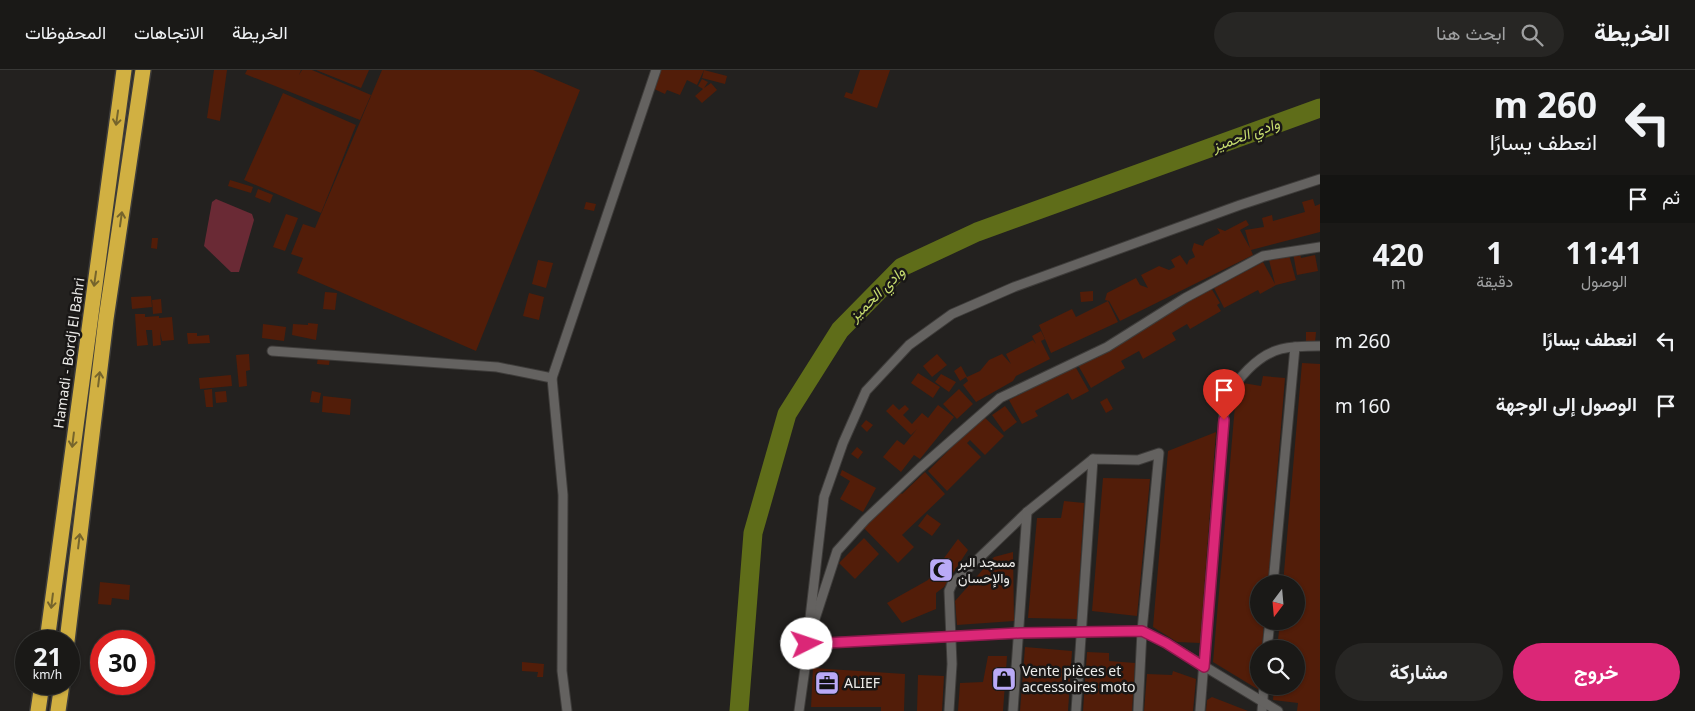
<!DOCTYPE html>
<html lang="ar">
<head>
<meta charset="utf-8">
<style>
	body { margin:0; font-family:"Noto Sans",Vazirmatn,sans-serif; background:#272624; color:#f1f3f6; direction:rtl; height:100vh; display:flex; flex-direction:column; font-size:19px; white-space:nowrap }
	* { box-sizing:border-box; margin:0 }
	p { font-size:16px; color:#9fa0a1 }
	.icon { flex:none; width:28px; height:28px; fill:none; stroke:currentColor; stroke-width:2; stroke-linecap:round; stroke-linejoin:round }
	.map { position:relative; flex:1; overflow:hidden; direction:ltr }
	.drawer { display:flex; flex-direction:column; background:#1a1917; width:375px }
	.drawer>* { flex:none }
	.top-card { background:#1a1917; color:#f1f3f6; overflow:hidden }
	.needle { width:32px; rotate:196deg }
	.controls { position:absolute; left:1250px; top:505px; display:grid; gap:10px }
	.controls a { display:grid; place-items:center; width:55px; height:55px; border-radius:50%; background:#1a1917; box-shadow:0 1px 4px #0004,0 0 0 1px #383836; font-size:25px }
	.speed { position:absolute; left:15px; top:560px; display:flex; gap:10px; font-size:25px; font-weight:700; text-align:center }
	.speed>* { display:grid; place-content:center; width:65px; height:65px; border-radius:50%; background:#1a1917; box-shadow:0 1px 4px #0004,0 0 0 1px #383836; line-height:1 }
	.speed small { font-size:12px; font-weight:400 }
	.speed .limit { border:8px solid #d22; background:#fff; color:#111 }
	.pin { position:absolute; display:grid; place-items:center; width:42px; height:42px; color:#fff; margin:-51px -21px; border-radius:50% 50% 50% 0; rotate:-45deg; box-shadow:0 0 5px #0007 }
	.pin .icon { rotate:45deg }
	.me { position:absolute; width:55px; margin:-28px; rotate:86deg; stroke-linejoin:round; filter:drop-shadow(0 0 4px #0008) }
	.turn { display:flex; align-items:center; gap:18px; height:105px; padding:0 15px; font-size:22px }
	.turn .icon { width:65px; height:65px; stroke-width:2.5 }
	.turn b { display:block; font-size:35px; line-height:42px }
	.then { display:flex; align-items:center; height:48px; padding:0 15px; background:#0003; gap:10px; font-size:19px }
	.eta { display:flex; justify-content:space-evenly; align-items:center; height:85px; text-align:center }
	.eta b { font-size:30px; font-weight:700; line-height:35px }
	.action { display:flex; gap:10px; margin-top:auto; padding:10px 15px }
	.action a { flex:1; height:58px; border-radius:30px; background:#db2777; color:#fff; font-size:20px; font-weight:700; line-height:58px; text-align:center }
	.action a+a { background:#272624; color:#f1f3f6 }
	ul { padding:0; list-style:none }
	li { display:flex; align-items:center; gap:15px; height:65px; padding:0 15px }
	li div { flex:1 }
	li b { display:block; font-size:19px }
	li em { font-style:normal }
	header { display:flex; align-items:center; gap:30px; box-sizing:border-box; height:70px; padding:0 25px; background:#1a1917; border-bottom:1px solid #383836 }
	header strong { font-size:24px }
	nav { display:flex; gap:28px; margin-inline-start:auto; font-size:18px }
	.search { width:350px; height:45px; background:#272624; display:flex; align-items:center; gap:12px; box-sizing:border-box; padding:0 18px; border-radius:28px; color:#9fa0a1; font-size:19px }
	main { display:flex; flex:1; min-height:0 }
	.map>svg:first-child { display:block }
	.green { fill:#6a2a35 }
	.lines { fill:none; stroke-linecap:round; stroke-linejoin:round }
	.river { stroke:#5f6d19; stroke-width:19 }
	.building { fill:#521d09 }
	.street-casing { stroke:#3e3c3a; stroke-width:11 }
	.highway-casing { stroke:#3e3c3a; stroke-width:18 }
	.street { stroke:#646260; stroke-width:9 }
	.highway { stroke:#d1b042; stroke-width:15 }
	.oneway { stroke:#75642c }
	.route-casing { stroke:#8e194d; stroke-width:12 }
	.route { stroke:#db2777; stroke-width:9 }
	.labels { text-anchor:middle; stroke-width:5; stroke-linejoin:round; paint-order:stroke }
	.street-label { font-size:14px; fill:#edecea; stroke:#191716 }
	.poi-label { font-size:14px; fill:#edecea; stroke:#191716; text-anchor:start }
	.water-label { font-size:15px; font-style:italic; fill:#c7dc6f; stroke:#191716 }
</style>
</head>
<body>
<header>
<strong>الخريطة</strong>
<div class="search"><svg class="icon" aria-label="search" viewBox="0 0 24 24"><circle cx="10" cy="10" r="6"/><path d="M15 15l6 6"/></svg>ابحث هنا</div>
<nav><a>الخريطة</a><a>الاتجاهات</a><a>المحفوظات</a></nav>
</header>
<main>
<section class="drawer">
<div class="top-card">
<div class="turn"><svg class="icon" aria-label="left" viewBox="0 0 24 24"><path d="M17 20v-9H6M10 6l-5 5 5 5"/></svg><div><b>260 m</b>انعطف يسارًا</div></div>
<div class="then">ثم<svg class="icon" aria-label="arrive" viewBox="0 0 24 24"><path d="M6 21V4h12l-3 4 3 4H6"/></svg></div>
</div>
<div class="eta">
<div><b>11:41</b><p>الوصول</p></div>
<div><b>1</b><p>دقيقة</p></div>
<div><b>420</b><p>m</p></div>
</div>
<ul>
<li><svg class="icon" aria-label="left" viewBox="0 0 24 24"><path d="M17 20v-9H6M10 6l-5 5 5 5"/></svg><div><b>انعطف يسارًا</b></div><em>260 m</em></li>
<li><svg class="icon" aria-label="arrive" viewBox="0 0 24 24"><path d="M6 21V4h12l-3 4 3 4H6"/></svg><div><b>الوصول إلى الوجهة</b></div><em>160 m</em></li>
</ul>
<div class="action"><a>خروج</a><a>مشاركة</a></div>
</section>
<div class="map">
<svg width="1320" height="641" viewBox="0 0 1320 641">
	<rect width="100%" height="100%" fill="#23211f"/>
	<!-- green -->
	<polygon class="green" points="216,129 252,144 254,150 239,202 231,202 204,176 212,132"/>
	<g class="lines">
		<!-- river -->
		<polyline class="river" points="739,641 753,463 787,344 840,260 902,197 977,162 1320,38"/>
	</g>
	<!-- building -->
	<g class="building">
		<polygon points="214,0 227,0 220,51 207,48"/>
		<polygon points="247,0 301,0 299,5 302,0 312,0 371,25 360,50 245,4"/>
		<polygon points="316,0 369,0 361,18"/>
		<polygon points="382,0 533,0 580,20 476,281 297,203 303,188 291,184 303,154 315,158"/>
		<polygon points="660,0 704,0 697,15 687,10 680,25 667,20 665,24 652,18"/>
		<polygon points="704,0 727,6 725,14 702,8"/>
		<polygon points="860,0 890,0 877,38 844,27 846,22 852,24"/>
		<polygon points="702,9 708,12 704,18 711,13 717,20 702,33 695,26 703,19 698,16"/>
		<polygon points="283,23 356,55 321,143 244,110"/>
		<polygon points="230,110 253,117 251,123 228,116"/>
		<polygon points="258,119 273,125 270,133 255,127"/>
		<polygon points="1313,129 1315,136 1320,134 1320,162 1251,180 1253,185 1120,251 1109,231 1105,230 1107,223 1136,208 1140,215 1148,218 1141,205 1159,196 1169,200 1175,197 1171,190 1180,185 1187,195 1189,190 1195,187 1192,180 1194,173 1203,176 1205,171 1220,163 1217,158 1225,161 1246,150 1249,155 1240,160 1250,178 1245,160 1264,157 1262,148 1272,145 1273,151 1305,142 1302,132"/>
		<polygon points="586,132 596,134 594,141 584,139"/>
		<polygon points="286,144 298,148 285,181 273,177"/>
		<polygon points="152,168 158,168 157,179 151,178"/>
		<polygon points="1300,182 1301,188 1315,185 1318,201 1297,205 1293,183"/>
		<polygon points="1289,185 1296,210 1276,215 1260,224 1258,220 1224,238 1214,218 1263,192 1275,214 1269,190"/>
		<polygon points="538,190 553,193 546,218 532,214"/>
		<polygon points="1211,218 1220,233 1217,235 1221,241 1190,259 1187,254 1172,263 1176,270 1143,289 1139,281 1121,291 1125,298 1091,318 1078,295"/>
		<polygon points="1093,221 1093,231 1081,232 1080,222"/>
		<polygon points="325,222 337,223 335,240 323,239"/>
		<polygon points="529,223 544,227 539,250 523,246"/>
		<polygon points="151,226 152,237 132,239 131,227"/>
		<polygon points="161,229 162,243 153,244 152,230"/>
		<polygon points="1108,231 1118,252 1051,283 1039,255 1072,239 1076,247"/>
		<polygon points="135,244 145,244 145,247 159,246 159,248 172,247 174,270 162,271 160,261 161,275 153,276 152,260 146,260 148,275 137,276"/>
		<polygon points="308,253 318,254 316,270 292,265 293,254 308,255"/>
		<polygon points="263,254 286,257 284,271 262,268"/>
		<polygon points="1041,261 1045,269 1041,271 1050,289 1016,306 1013,311 976,332 963,315 968,311 966,307 960,311 954,301 961,296 967,307 980,301 989,290 1002,284 1011,294 1006,284 1033,270 1036,274 1032,266"/>
		<polygon points="1306,262 1316,262 1315,273 1306,273"/>
		<polygon points="187,263 197,263 197,266 209,265 210,273 188,274"/>
		<polygon points="249,284 250,300 246,301 247,316 239,317 236,285"/>
		<polygon points="937,284 947,295 932,307 923,296"/>
		<polygon points="318,287 330,288 329,295 317,294"/>
		<polygon points="1302,293 1320,294 1320,641 1297,641 1298,633 1273,630 1274,616 1296,616 1296,579 1277,579 1280,551 1296,551 1296,514 1283,514"/>
		<polygon points="1075,296 1089,321 1072,330 1068,323 1035,341 1038,346 1022,354 1009,330"/>
		<polygon points="918,303 940,317 933,328 911,313"/>
		<polygon points="941,304 956,312 949,322 935,312"/>
		<polygon points="231,305 232,316 200,319 199,308"/>
		<polygon points="1263,306 1285,308 1268,514 1259,514 1259,551 1264,551 1262,579 1259,579 1259,620 1213,592 1237,312 1261,316"/>
		<polygon points="212,319 213,337 206,337 204,320"/>
		<polygon points="959,319 973,334 957,349 943,334"/>
		<polygon points="226,321 227,332 216,333 215,322"/>
		<polygon points="312,321 321,323 319,333 310,332"/>
		<polygon points="323,326 351,329 350,345 322,342"/>
		<polygon points="1107,328 1113,339 1106,343 1100,332"/>
		<polygon points="893,334 899,340 905,335 909,339 903,345 912,354 922,343 928,348 938,335 954,347 920,389 914,385 901,402 883,387 897,370 904,375 917,359 911,365 886,341"/>
		<polygon points="1005,336 1017,352 1004,362 992,345"/>
		<polygon points="983,346 1004,366 985,385 970,370 967,373 981,387 947,421 928,401"/>
		<polygon points="866,350 873,355 867,362 861,356"/>
		<polygon points="1216,362 1200,573 1177,572 1153,557 1168,381"/>
		<polygon points="857,377 863,382 858,389 851,384"/>
		<polygon points="842,400 876,418 863,442 840,429 850,411 840,405"/>
		<polygon points="925,402 945,424 902,465 914,477 898,493 862,456 899,421 902,424"/>
		<polygon points="1103,408 1150,409 1137,546 1092,541"/>
		<polygon points="1064,431 1084,433 1077,549 1028,548 1037,448 1061,448"/>
		<polygon points="927,444 941,454 932,466 918,456"/>
		<polygon points="864,468 879,484 855,509 839,493"/>
		<polygon points="958,469 968,480 944,517 936,523 936,539 902,553 887,533 928,510"/>
		<polygon points="1013,482 1014,551 957,555 955,531 994,487"/>
		<polygon points="100,512 130,515 129,530 112,528 111,535 98,534"/>
		<polygon points="1025,577 1072,581 1068,641 1020,641"/>
		<polygon points="1087,582 1109,583 1109,591 1135,593 1132,641 1083,641"/>
		<polygon points="988,586 1007,586 1003,641 958,641 960,613 983,612"/>
		<polygon points="522,592 544,594 543,607 537,607 538,602 522,601"/>
		<polygon points="813,598 905,604 904,641 881,641 881,637 811,637"/>
		<polygon points="1173,601 1196,609 1193,641 1144,641 1147,604 1172,605"/>
		<polygon points="918,605 944,606 942,641 917,641"/>
		<polygon points="1212,627 1248,641 1206,641 1207,630"/>
	</g>
	<g class="lines">
		<defs>
			<g id="street">
				<polyline points="272,281 497,297 552,308"/>
				<polyline points="1273,514 1295,277"/>
				<polyline points="813,555 837,481 865,450 920,398 1000,328 1107,277 1185,228 1263,186 1320,177"/>
				<polyline points="1267,579 1270,551"/>
				<polyline points="567,641 562,601 563,425 552,308 656,0"/>
				<polyline points="799,641 809,570"/>
				<polyline points="949,641 952,594 949,521 952,514 1027,442 1093,389 1138,390 1159,383 1142,561 1138,641"/>
				<polyline points="1013,641 1027,442"/>
				<polyline points="1076,641 1093,389"/>
				<path d="M1200,641L1225,331C1236,310 1257,285 1281,279C1293,276 1307,276 1320,276"/>
				<polyline points="1262,641 1264,616"/>
				<polyline points="1278,641 1166,573 1142,561 1020,563 807,574 824,427 843,373 866,321 909,275 952,244 1014,217 1240,135 1320,109"/>
			</g>
			<g id="highway">
				<polyline points="47,571 124,0"/>
				<polyline points="67,571 106,249 143,0"/>
				<polyline points="38,641 42,614"/>
				<polyline points="58,641 62,614"/>
			</g>
		</defs>
		<!-- street casing -->
		<use href="#street" class="street-casing"/>
		<!-- highway casing -->
		<use href="#highway" class="highway-casing"/>
		<!-- street -->
		<use href="#street" class="street"/>
		<!-- highway -->
		<use href="#highway" class="highway"/>
	</g>
	<!-- one-way arrows -->
	<defs><path id="oneway-shaft" d="M-6 0H5M1.5-3L5.5 0L1.5 3" fill="none" stroke-width="1.6" stroke-linecap="round" stroke-linejoin="round" transform="scale(1.25)"/></defs>
	<g class="oneway">
		<use href="#oneway-shaft" transform="translate(117 48) rotate(98)"/>
		<use href="#oneway-shaft" transform="translate(121 149) rotate(-82)"/>
		<use href="#oneway-shaft" transform="translate(95 209) rotate(98)"/>
		<use href="#oneway-shaft" transform="translate(99 309) rotate(-83)"/>
		<use href="#oneway-shaft" transform="translate(73 370) rotate(97)"/>
		<use href="#oneway-shaft" transform="translate(79 471) rotate(-83)"/>
		<use href="#oneway-shaft" transform="translate(52 531) rotate(97)"/>
	</g>
	<g class="lines">
		<defs>
			<polyline id="route" points="807,574 1020,563 1142,561 1166,573 1204,597 1224,350"/>
		</defs>
		<!-- route casing -->
		<use href="#route" class="route-casing"/>
		<!-- route -->
		<use href="#route" class="route"/>
	</g>
	<!-- icons -->
	<defs>
		<symbol id="mosque-square" viewBox="-11 -11 22 22"><rect x="-9" y="-9" width="18" height="18" rx="4" fill="#baaaf7" stroke="#191716"/><path d="M3.5-4.9A6 6 0 1 0 3.5 4.9A5 5 0 1 1 3.5-4.9Z" fill="#111"/></symbol>
		<symbol id="shop-square" viewBox="-11 -11 22 22"><rect x="-9" y="-9" width="18" height="18" rx="4" fill="#baaaf7" stroke="#191716"/><path d="M-5-2.5h2.3a2.7 3.5 0 0 1 5.4 0H5L5.5 6h-11ZM-1.5-2.5h3a1.5 2.3 0 0 0-3 0Z" fill="#111"/></symbol>
		<symbol id="office-square" viewBox="-11 -11 22 22"><rect x="-9" y="-9" width="18" height="18" rx="4" fill="#baaaf7" stroke="#191716"/><path d="M-6-3h4V-5.5h4V-3h4V5H-6ZM-1-4.5V-3h2v-1.5ZM-6 0V1H6V0Z" fill="#111"/></symbol>
	</defs>
	<g fill-rule="evenodd">
		<use href="#mosque-square" x="927" y="486" width="28" height="28"/>
		<use href="#shop-square" x="990" y="595" width="28" height="28"/>
		<use href="#office-square" x="813" y="599" width="28" height="28"/>
	</g>
	<g class="labels">
		<!-- street labels -->
		<g class="street-label">
			<text transform="translate(69 283) rotate(-82)" y="5">Hamadi - Bordj El Bahri</text>
		</g>
		<!-- poi labels -->
		<g class="poi-label">
			<text x="958" y="497">مسجد البر<tspan x="958" dy="16">والإحسان</tspan></text>
			<text x="1022" y="606">Vente pièces et<tspan x="1022" dy="16">accessoires moto</tspan></text>
			<text x="844" y="618">ALIEF</text>
		</g>
		<!-- water labels -->
		<g class="water-label">
			<text transform="translate(1246 65) rotate(-20)" y="5">وادي الحميز</text>
			<text transform="translate(877 224) rotate(-44)" y="5">وادي الحميز</text>
		</g>
	</g>
</svg>
<div class="controls">
<a><svg class="needle" viewBox="-14 -14 28 28"><path d="M0-13l5 13h-10z" fill="#e53935"/><path d="M0 13l5-13h-10z" fill="#9fa0a1"/></svg></a>
<a><svg class="icon" aria-label="search" viewBox="0 0 24 24"><circle cx="10" cy="10" r="6"/><path d="M15 15l6 6"/></svg></a>
</div>
<div class="speed"><div>21<small>km/h</small></div><div class="limit">30</div></div>
<div class="pin" style="left:1224px;top:350px;background:#d93025"><svg class="icon" aria-label="arrive" viewBox="0 0 24 24"><path d="M6 21V4h12l-3 4 3 4H6"/></svg></div>
<svg class="me" style="left:807px;top:574px" viewBox="-20 -20 40 40"><circle r="19" fill="#fff"/><path d="M0-13L10 11 0 6-10 11z" fill="#db2777"/></svg>
</div>
</main>
</body>
</html>
